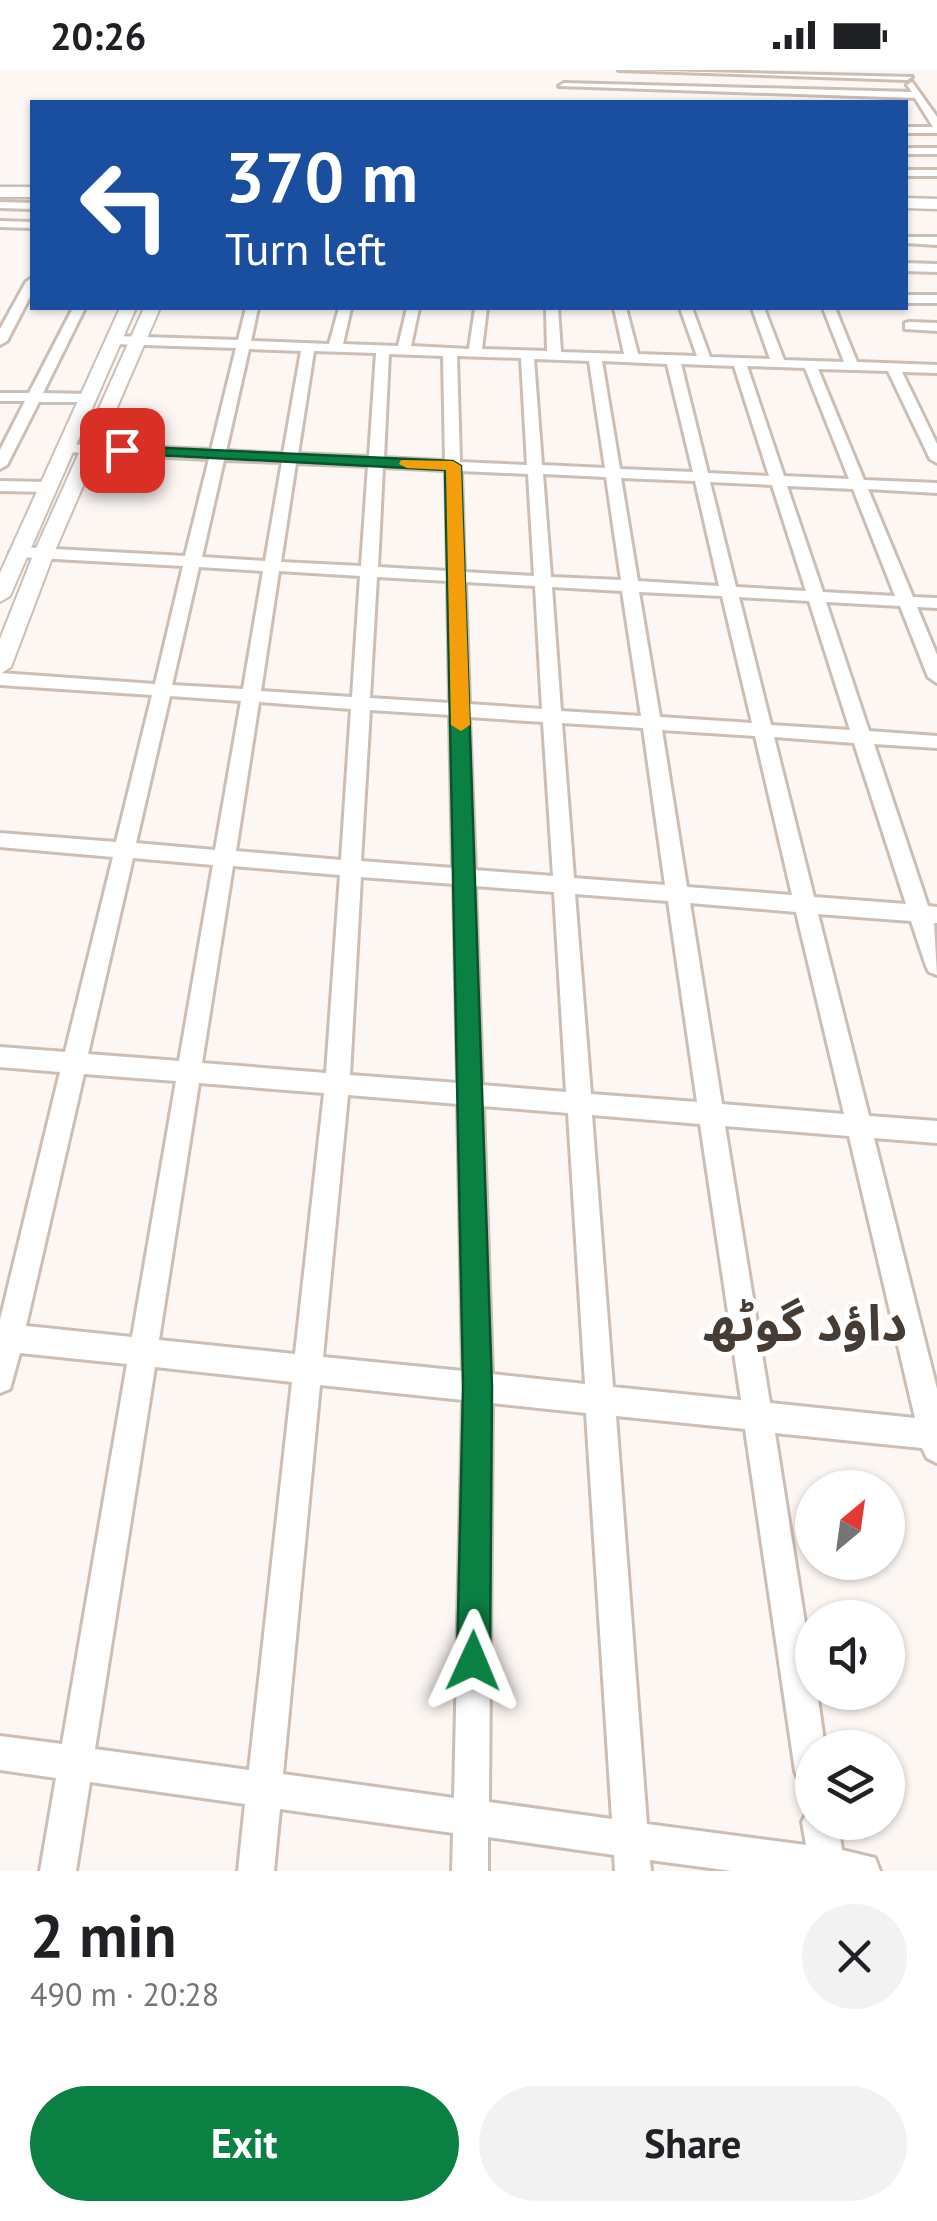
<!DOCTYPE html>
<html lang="en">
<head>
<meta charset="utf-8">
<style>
	body { margin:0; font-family:"PT Sans","Noto Sans Arabic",sans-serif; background:#f2f2f2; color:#202124; height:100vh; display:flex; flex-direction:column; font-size:38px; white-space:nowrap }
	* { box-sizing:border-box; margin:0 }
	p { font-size:32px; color:#757577 }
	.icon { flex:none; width:55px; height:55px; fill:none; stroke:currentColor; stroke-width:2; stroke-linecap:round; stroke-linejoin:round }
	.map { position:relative; height:1801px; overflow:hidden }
	.side { display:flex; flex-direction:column; background:#fff; flex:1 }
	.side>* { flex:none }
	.hud { position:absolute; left:30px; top:30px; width:878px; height:210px; border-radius:0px; box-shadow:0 2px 8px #0004; background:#1a4fa0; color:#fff; overflow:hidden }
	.needle { width:65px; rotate:29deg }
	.buttons { position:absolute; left:795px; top:1400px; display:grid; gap:20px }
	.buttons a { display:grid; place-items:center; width:110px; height:110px; border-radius:50%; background:#fff; box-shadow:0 2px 8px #0004; font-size:50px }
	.pin { position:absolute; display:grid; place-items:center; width:85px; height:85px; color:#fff; margin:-42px; border-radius:20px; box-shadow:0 5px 15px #0006 }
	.me { position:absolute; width:110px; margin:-55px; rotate:1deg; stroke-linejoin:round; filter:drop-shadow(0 0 8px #0008) }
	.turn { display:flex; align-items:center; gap:35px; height:210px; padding:0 30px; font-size:45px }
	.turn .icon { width:130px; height:130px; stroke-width:2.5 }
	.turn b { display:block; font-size:70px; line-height:85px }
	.round { display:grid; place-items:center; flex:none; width:105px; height:105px; border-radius:52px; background:#f2f2f2 }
	.summary { display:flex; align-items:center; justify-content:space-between; height:170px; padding:0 30px }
	h1 { font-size:60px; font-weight:700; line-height:75px }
	.primary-button { display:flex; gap:20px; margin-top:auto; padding:20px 30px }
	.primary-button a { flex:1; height:115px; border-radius:60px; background:#0b8043; color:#fff; font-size:40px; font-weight:700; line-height:115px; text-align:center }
	.primary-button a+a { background:#f2f2f2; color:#202124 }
	.status { display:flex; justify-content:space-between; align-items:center; height:70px; padding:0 50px; background:#fff; direction:ltr }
	.status svg { height:28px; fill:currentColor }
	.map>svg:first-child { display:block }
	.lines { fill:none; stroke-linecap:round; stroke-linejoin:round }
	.minor-casing { stroke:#cdbeb4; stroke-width:6 }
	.tertiary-casing { stroke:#cdbeb4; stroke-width:4 }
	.primary-casing { stroke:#cdbeb4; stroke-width:5 }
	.minor { fill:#fff; fill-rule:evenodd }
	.tertiary { fill:#fff; fill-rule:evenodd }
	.primary { fill:#fff; fill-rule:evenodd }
	.route { fill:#0b8043; stroke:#07532c; stroke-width:2.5 }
	.slow { fill:#f59e0b }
	.labels { text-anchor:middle; stroke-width:10; stroke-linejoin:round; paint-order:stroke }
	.near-district-label { font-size:50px; font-weight:bold; fill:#473c33; stroke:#fff }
</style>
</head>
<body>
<div class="status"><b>20:26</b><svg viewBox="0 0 49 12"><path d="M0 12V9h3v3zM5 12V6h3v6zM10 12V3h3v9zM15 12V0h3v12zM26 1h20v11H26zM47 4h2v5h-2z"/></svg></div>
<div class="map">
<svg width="937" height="1801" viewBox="0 0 937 1801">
	<rect width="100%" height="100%" fill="#fdf7f3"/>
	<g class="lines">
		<defs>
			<g id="minor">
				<polygon points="619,0 912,7 907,10"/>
				<polygon points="912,12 937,47 937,63 905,63 905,57 933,57 915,28 559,16 564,13 912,22 907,15"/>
				<rect x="905" y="78" width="32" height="6"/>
				<rect x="905" y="100" width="32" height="6"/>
				<polygon points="0,132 32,133 32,139 0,138"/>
				<polygon points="0,151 32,152 32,158 0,157"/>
				<polygon points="905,167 937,167 937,175 905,173"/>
				<polygon points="905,193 937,194 937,202 905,201"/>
				<polygon points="32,208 32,223 7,271 0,275 0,259 26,212"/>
				<rect x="905" y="225" width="32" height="8"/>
				<polygon points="73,238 85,238 43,323 88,324 95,328 88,332 39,332 7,395 0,399 0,380 25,331 0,331 0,323 29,323"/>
				<path d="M246,238H258L251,271L329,274L339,238H351L343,274L398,276L407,238H419L411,276L469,279L475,238H487L482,279L547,281L546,238H558L561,282L624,284L614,238H626L638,284L697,286L680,238H692L710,287L770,289L752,238H764L784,290L844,292L823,238H835L857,292L937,295V303L902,302L937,374V393L930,389L888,301L818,299L864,410L937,413V423L868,419L913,527L937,528V538L917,537L937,585V613L928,607L900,536L826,532L869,661L937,666V678L874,674L928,836L937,837V853H934L937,905L929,902L926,896L911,851L818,844L869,1046L937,1051V1073L874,1068L937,1319V1393L927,1388L922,1378L775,1363L812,1597V1622H817L825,1678H812V1718L800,1713L795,1701L745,1359L616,1346L647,1754L806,1775L802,1752L808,1740L812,1738V1752H838L842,1780L875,1788L880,1801H732L650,1790L651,1801H615L614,1785L488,1767V1801H452L453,1763L280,1739L274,1801H238L245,1734L90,1712L76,1801H40L56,1708L0,1700V1666L62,1674L127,1294L20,1283L10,1319L0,1323V1250L60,1002L0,997V977L65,982L113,787L0,777V763L116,772L152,625L0,615V603L155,614L183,496L18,487L10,482L18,477L185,486L209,389L66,382L59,378L66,374L211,380L236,278L114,274L107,270L114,266L238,270ZM249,279L301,281L283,384L226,381ZM314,281L376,283L369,387L298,384ZM389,284L443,286L445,391L384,388ZM457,286L521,288L527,395L460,392ZM534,289L589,291L605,398L542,395ZM602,291L667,294L693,402L620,399ZM681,294L734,296L769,406L708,403ZM747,296L805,298L849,409L784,406ZM224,390L282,392L265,491L202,487ZM296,393L368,396L361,496L281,492ZM383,397L446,400L448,501L378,497ZM461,401L528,404L534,506L464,502ZM543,404L606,407L621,510L551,507ZM621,408L695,411L719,516L638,511ZM710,412L772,415L806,521L736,517ZM787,416L853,419L895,526L823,522ZM199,497L263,501L243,619L172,615ZM279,501L360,506L352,627L261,621ZM377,507L448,511L450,633L370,628ZM465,512L535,516L542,639L469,634ZM552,517L622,521L641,646L561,641ZM639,522L722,526L752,653L660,647ZM739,527L809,531L850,660L771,655ZM170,626L241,631L215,780L136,773ZM259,632L351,639L341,790L236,781ZM370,640L450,645L453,798L361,791ZM469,647L543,652L553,806L475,800ZM562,653L643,658L665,815L574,808ZM662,660L755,666L792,825L687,817ZM774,667L854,673L906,834L814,827ZM133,788L213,795L179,991L88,984ZM233,796L340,805L326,1003L202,993ZM361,807L454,814L458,1013L350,1005ZM475,816L554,822L566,1022L482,1015ZM575,824L668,831L697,1032L591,1024ZM690,833L796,842L844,1044L722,1034ZM84,1004L176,1011L132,1267L26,1256ZM199,1013L324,1023L295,1284L159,1270ZM348,1025L458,1034L463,1301L323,1287ZM483,1036L568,1043L585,1314L492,1304ZM592,1045L700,1054L741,1330L613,1317ZM725,1056L849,1066L915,1348L770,1333ZM155,1297L292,1312L249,1700L95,1679ZM320,1315L463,1330L454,1728L283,1704ZM492,1333L586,1343L612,1749L489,1732Z"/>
				<polygon points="910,252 937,253 937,261 905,259 905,253"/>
				<polygon points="0,411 48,412 56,417 48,422 0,421"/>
			</g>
			<g id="tertiary">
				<polygon points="120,238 136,238 10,526 0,532 0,503"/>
				<polygon points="144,238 160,238 54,483 11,597 0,604 0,569 34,483"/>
			</g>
			<g id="primary">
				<rect x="0" y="117" width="32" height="10"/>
				<polygon points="905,128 937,129 937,139 905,138"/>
			</g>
		</defs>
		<!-- minor casing -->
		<use href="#minor" class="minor-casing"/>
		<!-- tertiary casing -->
		<use href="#tertiary" class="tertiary-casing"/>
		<!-- primary casing -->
		<use href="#primary" class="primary-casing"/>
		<!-- minor -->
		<use href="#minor" class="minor"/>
		<!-- tertiary -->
		<use href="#tertiary" class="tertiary"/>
		<!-- primary -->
		<use href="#primary" class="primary"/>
	</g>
	<!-- route -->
	<polygon class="route" points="122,376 453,391 461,396 492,1317 490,1591 485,1603 473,1608 462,1603 457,1591 463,1317 445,400 117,383 117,377"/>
	<!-- slow -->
	<polygon class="slow" points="401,390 453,391 461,396 470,655 461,661 451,655 446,400 407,398 399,394"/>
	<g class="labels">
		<!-- near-district labels -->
		<g class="near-district-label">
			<text x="805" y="1271">داؤد گوٹھ</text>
		</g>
	</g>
</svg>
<div class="buttons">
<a><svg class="needle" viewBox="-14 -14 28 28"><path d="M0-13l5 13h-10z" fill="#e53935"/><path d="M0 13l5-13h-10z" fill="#757577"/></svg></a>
<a><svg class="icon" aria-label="sound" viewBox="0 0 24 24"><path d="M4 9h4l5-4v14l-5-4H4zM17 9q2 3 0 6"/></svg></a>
<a><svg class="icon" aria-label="layers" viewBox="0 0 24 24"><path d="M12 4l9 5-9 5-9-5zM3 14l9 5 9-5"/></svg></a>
</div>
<div class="pin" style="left:122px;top:380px;background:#d93025"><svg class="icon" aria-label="arrive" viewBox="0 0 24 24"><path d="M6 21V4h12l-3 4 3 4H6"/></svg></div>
<svg class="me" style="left:473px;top:1591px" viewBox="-20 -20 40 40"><path d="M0-17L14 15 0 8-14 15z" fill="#0b8043" stroke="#fff" stroke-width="4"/></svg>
<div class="hud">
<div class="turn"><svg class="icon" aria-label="left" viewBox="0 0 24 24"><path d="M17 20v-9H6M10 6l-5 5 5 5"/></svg><div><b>370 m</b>Turn left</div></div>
</div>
</div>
<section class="side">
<div class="summary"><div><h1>2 min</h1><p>490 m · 20:28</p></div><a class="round"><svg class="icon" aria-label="close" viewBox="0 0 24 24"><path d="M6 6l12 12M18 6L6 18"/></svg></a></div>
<div class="primary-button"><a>Exit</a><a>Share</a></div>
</section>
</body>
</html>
